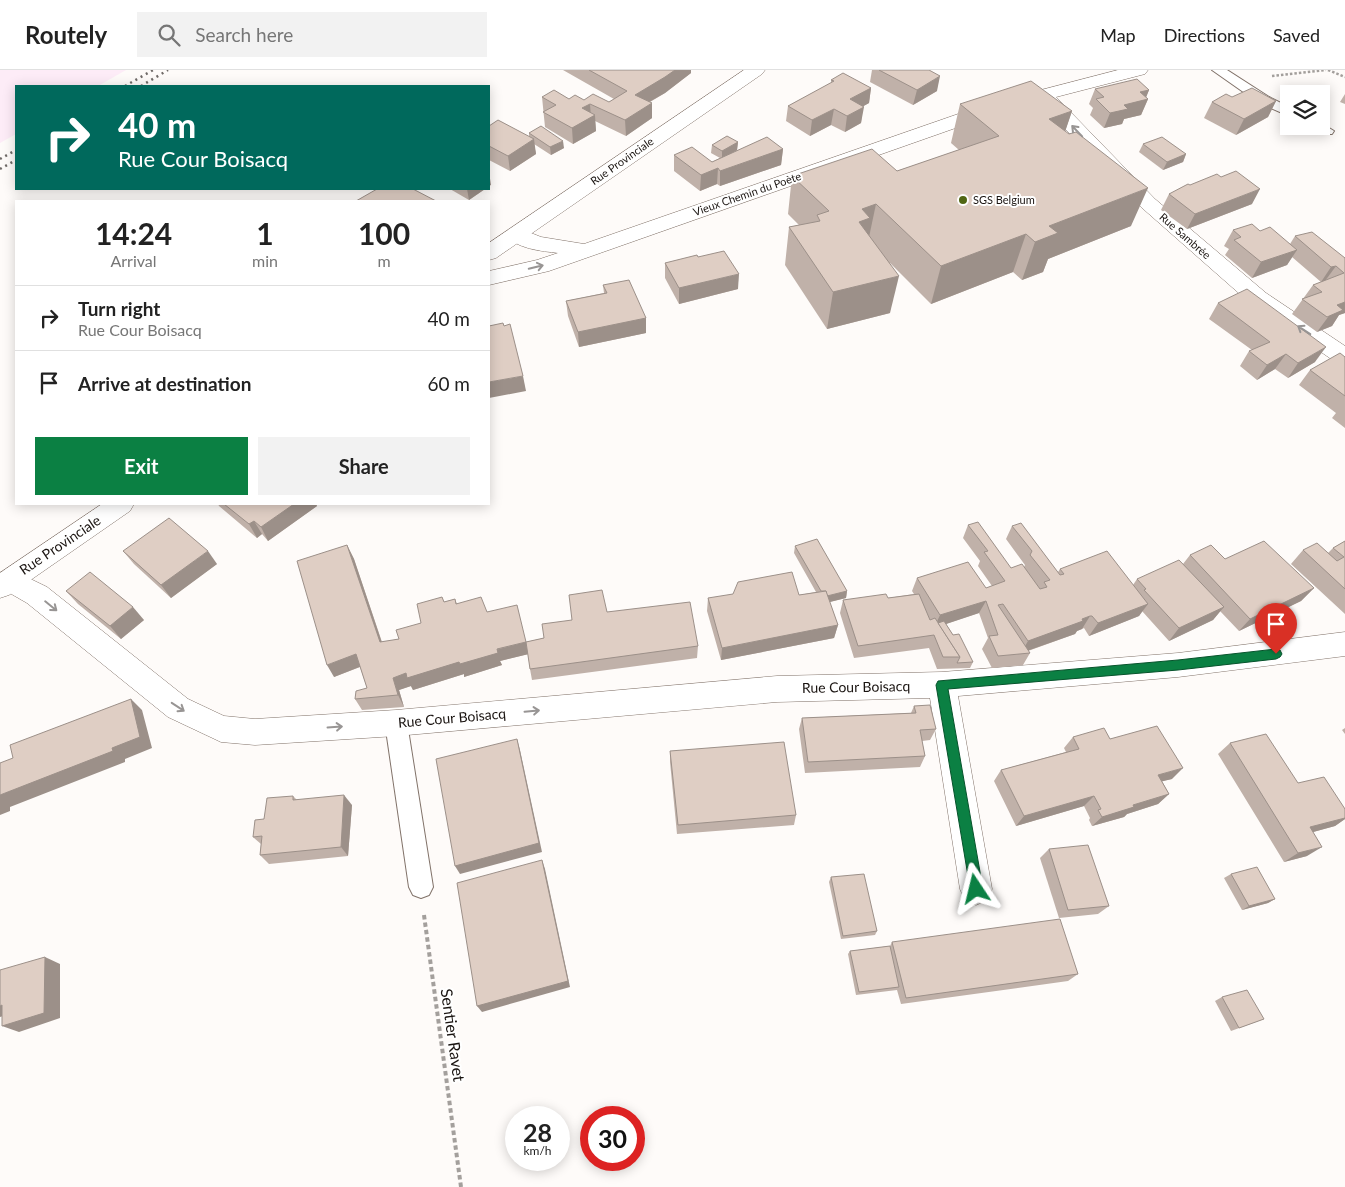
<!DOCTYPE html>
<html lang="en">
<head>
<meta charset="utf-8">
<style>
	body { margin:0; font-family:Lato,sans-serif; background:#f2f2f2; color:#222; height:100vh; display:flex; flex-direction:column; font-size:19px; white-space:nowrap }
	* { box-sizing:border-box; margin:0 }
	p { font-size:16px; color:#767676 }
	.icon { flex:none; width:28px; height:28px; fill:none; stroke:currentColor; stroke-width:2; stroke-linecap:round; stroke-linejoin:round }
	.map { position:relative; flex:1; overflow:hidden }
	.drawer { position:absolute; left:15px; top:130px; width:475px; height:305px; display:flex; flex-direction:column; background:#fff; border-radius:0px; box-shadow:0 2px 12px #0003 }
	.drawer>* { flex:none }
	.hud { position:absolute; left:15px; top:15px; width:475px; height:105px; border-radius:0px; box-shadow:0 2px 12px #0003; background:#00695c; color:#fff; overflow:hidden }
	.fabs { position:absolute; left:1280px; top:15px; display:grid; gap:10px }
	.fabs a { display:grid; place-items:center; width:50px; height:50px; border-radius:0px; background:#fff; box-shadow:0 2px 12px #0003; font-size:25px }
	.speed { position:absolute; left:505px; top:1036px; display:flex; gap:10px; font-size:25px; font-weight:700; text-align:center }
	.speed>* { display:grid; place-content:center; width:65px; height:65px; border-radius:50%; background:#fff; box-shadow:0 2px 12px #0003; line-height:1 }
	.speed small { font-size:12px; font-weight:400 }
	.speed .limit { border:8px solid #d22; background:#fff; color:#111 }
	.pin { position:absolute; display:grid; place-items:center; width:42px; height:42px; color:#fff; margin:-51px -21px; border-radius:50% 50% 50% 0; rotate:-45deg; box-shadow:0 0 5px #0007 }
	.pin .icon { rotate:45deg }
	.me { position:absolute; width:55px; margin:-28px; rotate:350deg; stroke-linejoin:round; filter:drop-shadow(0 0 4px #0008) }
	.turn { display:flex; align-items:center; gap:18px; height:105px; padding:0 20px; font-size:22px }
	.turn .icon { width:65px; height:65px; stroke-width:2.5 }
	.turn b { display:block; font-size:35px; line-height:42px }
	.eta { display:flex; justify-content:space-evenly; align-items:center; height:85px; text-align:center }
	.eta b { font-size:30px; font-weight:700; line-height:35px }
	.cta { display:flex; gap:10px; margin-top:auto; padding:10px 20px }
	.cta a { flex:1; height:58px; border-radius:0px; background:#0b8043; color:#fff; font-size:20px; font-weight:700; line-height:58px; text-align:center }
	.cta a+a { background:#f2f2f2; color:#222 }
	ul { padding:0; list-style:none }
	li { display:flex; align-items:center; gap:15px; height:65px; padding:0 20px; border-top:1px solid #e0e0e0 }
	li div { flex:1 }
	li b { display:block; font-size:19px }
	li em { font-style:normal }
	header { display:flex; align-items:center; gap:30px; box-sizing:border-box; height:70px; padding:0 25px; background:#fff; border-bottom:1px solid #e0e0e0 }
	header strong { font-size:24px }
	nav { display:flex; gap:28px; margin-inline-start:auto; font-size:18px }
	.search { width:350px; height:45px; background:#f2f2f2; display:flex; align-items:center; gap:12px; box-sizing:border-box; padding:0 18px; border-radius:0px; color:#767676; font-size:19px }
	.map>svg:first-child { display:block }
	.industrial { fill:#fdecf7 }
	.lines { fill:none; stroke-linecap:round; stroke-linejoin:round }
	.lane-casing { stroke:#817269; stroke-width:2 }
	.street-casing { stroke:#817269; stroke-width:1 }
	.secondary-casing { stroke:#817269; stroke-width:1 }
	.path-far1 { stroke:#a39f9c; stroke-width:2.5; stroke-dasharray:2.5 2; stroke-linecap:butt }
	.path { stroke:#a39f9c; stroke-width:4; stroke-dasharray:4.5 3; stroke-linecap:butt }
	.lane { fill:#fff; fill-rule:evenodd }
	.street { fill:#fff; fill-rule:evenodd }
	.secondary { fill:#fff; fill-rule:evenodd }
	.rail { stroke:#6f6a67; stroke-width:2.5; stroke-dasharray:2 4; stroke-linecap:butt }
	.wall { fill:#c0b1a9 }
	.shaded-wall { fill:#9c9089 }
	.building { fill:#dfcec4; stroke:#9c9089 }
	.oneway { stroke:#989594 }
	.route { fill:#0b8043; stroke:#07532c }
	.poi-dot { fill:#506613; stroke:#fff; stroke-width:2 }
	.labels { text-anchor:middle; stroke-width:4; stroke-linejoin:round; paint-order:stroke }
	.far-street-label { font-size:11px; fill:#1a1411; stroke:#fff }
	.far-poi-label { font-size:11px; fill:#1a1411; stroke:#fff; text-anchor:start }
	.street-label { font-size:14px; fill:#1a1411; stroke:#fff }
	.near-street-label { font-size:16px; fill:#1a1411; stroke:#fff }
</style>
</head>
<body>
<header>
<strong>Routely</strong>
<div class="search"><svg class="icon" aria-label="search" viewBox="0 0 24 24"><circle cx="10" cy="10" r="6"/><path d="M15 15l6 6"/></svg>Search here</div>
<nav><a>Map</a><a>Directions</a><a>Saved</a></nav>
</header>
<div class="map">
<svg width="1345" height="1117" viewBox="0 0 1345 1117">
	<rect width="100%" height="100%" fill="#fefbf9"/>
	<!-- industrial -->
	<polygon class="industrial" points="0,0 126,0 98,16 16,16 16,64 0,73"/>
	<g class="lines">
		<defs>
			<g id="lane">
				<polygon points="1212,0 1227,0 1269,27 1289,37 1289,46 1259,33"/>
				<polygon points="1321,53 1334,61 1332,64 1322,64 1310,56 1321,56"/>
				<polygon points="396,643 403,646 407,653 433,817 429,825 421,828 413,825 409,817 385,653 389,646"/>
			</g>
			<g id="street">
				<path d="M1118,0H1148L1145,4L1056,27L1155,129L1266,223L1345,276V295L1337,293L1250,233L1141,137L1039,32L1001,42L549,201L489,215V201L537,190L558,183C542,181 515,179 506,164L509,159L516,157L541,167L584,174L987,34Z"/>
				<polygon points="10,499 47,517 188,629 224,646 255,649 396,640 777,606 942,602 1178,583 1345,562 1345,586 1178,607 958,626 992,819 987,830 976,835 965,830 960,819 930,628 777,632 396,666 255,675 221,672 168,647 27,533 1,518 0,503"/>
			</g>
			<g id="secondary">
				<polygon points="744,0 765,0 762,4 496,188 489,190 489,173"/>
				<polygon points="102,434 134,434 130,441 9,525 0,528 0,503"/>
			</g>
		</defs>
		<!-- lane casing -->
		<use href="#lane" class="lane-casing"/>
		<!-- street casing -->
		<use href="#street" class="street-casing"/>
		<!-- secondary casing -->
		<use href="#secondary" class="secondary-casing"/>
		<!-- path-far1 -->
		<g class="path-far1">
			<polyline points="1328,0 1345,7"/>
			<polyline points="1272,6 1326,0"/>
		</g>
		<!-- path -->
		<polyline class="path" points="424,845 461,1117"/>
		<!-- lane -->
		<use href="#lane" class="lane"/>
		<!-- street -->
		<use href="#street" class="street"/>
		<!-- secondary -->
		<use href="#secondary" class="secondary"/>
		<!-- rail -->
		<g class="rail">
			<polyline points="125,16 153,0"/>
			<polyline points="141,16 168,0"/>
			<polyline points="0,89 16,80"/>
			<polyline points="0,99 16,90"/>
		</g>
	</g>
	<!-- wall -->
	<g class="wall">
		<polygon points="563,0 691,0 691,3 665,23 650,32 652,48 626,66 595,51 596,61 573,74 545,57 542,27 609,32 614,29"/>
		<polygon points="872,0 929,0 937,21 913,35 870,12"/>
		<polygon points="831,10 871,18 869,33 863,36 861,53 845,62 831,55 810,66 786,51 788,36 831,13"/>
		<polygon points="1095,19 1149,20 1146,27 1148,29 1141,45 1124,49 1122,54 1104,58 1090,45 1093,38 1089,34"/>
		<polygon points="1345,24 1345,34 1340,32"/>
		<polygon points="1232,27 1276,31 1268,47 1236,65 1204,48 1212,32"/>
		<polygon points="960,34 1072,41 1065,61 1131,156 1048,189 1043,202 1022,210 1013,202 931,234 890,193 890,243 827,259 785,195 789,157 799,155 788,144 792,106 897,101 959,80 951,73"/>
		<polygon points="489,56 529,67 529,63 564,78 551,85 534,74 536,84 510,101 489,90"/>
		<polygon points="738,72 737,80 783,79 781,95 720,116 717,114 700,121 674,101 674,85 712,92 720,88 711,83 712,75"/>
		<polygon points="1143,74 1186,84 1183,92 1163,100 1139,82"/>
		<polygon points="1190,115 1252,134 1187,159 1161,140 1169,124"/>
		<polygon points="450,119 485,119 469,130"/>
		<polygon points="1233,160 1260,161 1290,174 1295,166 1345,188 1345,243 1339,245 1332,256 1317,262 1292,244 1313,215 1321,212 1292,187 1287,195 1252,208 1225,185 1229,179 1224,176"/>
		<polygon points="665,193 738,219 679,234 665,208"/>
		<polygon points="603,215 646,248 646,263 579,277 568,246 566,231 604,223"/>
		<polygon points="1218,233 1315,292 1288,308 1275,299 1257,310 1240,296 1249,281 1252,280 1209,249"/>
		<polygon points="1345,287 1345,358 1332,348 1336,343 1299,315 1310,300"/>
		<polygon points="218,434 316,434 317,436 268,471 262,464 257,468 219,436"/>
		<polygon points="968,455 1011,498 1024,497 1025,495 1006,469 1012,456 1058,502 1060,499 1133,515 1137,509 1183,494 1190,485 1225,489 1314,518 1301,531 1239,561 1220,541 1213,550 1169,571 1142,541 1139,546 1089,566 1084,558 1082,559 1077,561 1075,564 1028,581 1030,583 1023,595 992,598 982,579 988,568 979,543 946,554 953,565 973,592 970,598 937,599 929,578 854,588 840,543 843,530 888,528 914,524 912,521 917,508 986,518 992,516 978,496 980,491 963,468"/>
		<polygon points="1345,471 1345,544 1291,494 1303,480 1328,483 1333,478"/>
		<polygon points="347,475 354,489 382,572 399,569 421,553 442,527 444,532 455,529 457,534 487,542 526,572 544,568 572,550 607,542 698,576 697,588 532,610 530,599 528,584 500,591 502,595 464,607 464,604 413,620 411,616 399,620 404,637 362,640 355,629 367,618 360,597 334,607"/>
		<polygon points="795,476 847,521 846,528 829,532 838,555 834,568 721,590 707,541 708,528 799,525 816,522 794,483"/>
		<polygon points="123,481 217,494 171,528 134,494"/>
		<polygon points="66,521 144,550 121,569 78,534"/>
		<polygon points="914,636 936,659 930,670 922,671 925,686 920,697 805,703 799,659 802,648 911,643"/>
		<polygon points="1345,658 1345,664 1342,660"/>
		<polygon points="1073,667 1110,669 1172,709 1162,711 1169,724 1158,734 1127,744 1124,747 1092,756 1089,750 1090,748 1084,736 1016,756 994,711 1001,700 1066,682 1064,678"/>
		<polygon points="1230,673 1298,713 1345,739 1345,749 1335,756 1313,762 1307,786 1284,792 1218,684"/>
		<polygon points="670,681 796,745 794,755 677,764 670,692"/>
		<polygon points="293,726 297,730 352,735 348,786 269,794 260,785 261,774 253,767 264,749"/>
		<polygon points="1049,779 1109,836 1098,844 1059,848 1040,788"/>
		<polygon points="1231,804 1275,829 1268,833 1242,840 1224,808"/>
		<polygon points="831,807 877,861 875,865 841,869 829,812"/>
		<polygon points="892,872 1078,904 1068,911 901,934 897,920 856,925 848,884 850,881 890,876"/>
		<polygon points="1222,927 1264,949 1231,961 1215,931"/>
	</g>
	<!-- shaded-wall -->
	<g class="shaded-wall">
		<polygon points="675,0 691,0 691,3 665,23 635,40 635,25"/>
		<polygon points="940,6 937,21 913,35 917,20"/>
		<polygon points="871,18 869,33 848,45 850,29"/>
		<polygon points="1149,20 1145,30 1148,29 1141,45 1124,49 1122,54 1104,58 1110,43 1124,35 1140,22"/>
		<polygon points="1276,31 1268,47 1236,65 1244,49"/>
		<polygon points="652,33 652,48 626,66 625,50"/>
		<polygon points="590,34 591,47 595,45 596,61 573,74 572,58 582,38"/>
		<polygon points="864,37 861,53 845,62 847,46"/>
		<polygon points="834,39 831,55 810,66 812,50"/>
		<polygon points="1072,41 1059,80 1049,49"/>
		<polygon points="534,69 536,84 510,101 508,86"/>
		<polygon points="563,71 564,78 551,85 550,77"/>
		<polygon points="738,72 737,80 722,89 722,81"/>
		<polygon points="783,79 781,95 720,116 720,101"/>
		<polygon points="1186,84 1183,92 1163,100 1167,92"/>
		<polygon points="718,98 717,114 700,121 701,105"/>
		<polygon points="489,102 491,115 489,116"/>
		<polygon points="1148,118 1131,156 1048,189 1043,202 1022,210 1035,172 1049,156"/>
		<polygon points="467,119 485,119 469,130"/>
		<polygon points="1260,119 1252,134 1187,159 1195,144"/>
		<polygon points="876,134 868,172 852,190 862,139"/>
		<polygon points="1026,164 1013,202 931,234 941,196"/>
		<polygon points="1297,180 1287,195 1252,208 1261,192"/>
		<polygon points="1336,196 1325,211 1321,212 1331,197"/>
		<polygon points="739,204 738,219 679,234 679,218"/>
		<polygon points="899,206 890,243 827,259 833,222"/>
		<polygon points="1345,232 1345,243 1339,245 1332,256 1317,262 1337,235"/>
		<polygon points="646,248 646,263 579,277 578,262"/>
		<polygon points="1326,277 1315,292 1288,308 1298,293"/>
		<polygon points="1286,284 1275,299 1257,310 1267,295"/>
		<polygon points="523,306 526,321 489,328 489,312"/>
		<polygon points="294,434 316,434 317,436 268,471 261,457"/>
		<polygon points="254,451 262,464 257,468 249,454"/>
		<polygon points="347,475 354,489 386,585 380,572"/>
		<polygon points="208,481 217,494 171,528 161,515"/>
		<polygon points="1314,518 1301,531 1239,561 1250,549"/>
		<polygon points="847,521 846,528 822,534 824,527"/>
		<polygon points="986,531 979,543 934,558 940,545"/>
		<polygon points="1148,534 1139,546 1089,566 1098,553"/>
		<polygon points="133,537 144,550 121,569 110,556"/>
		<polygon points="1224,537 1213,550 1169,571 1179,558"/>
		<polygon points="1090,546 1082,559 1077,561 1075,564 1021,583 1028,571"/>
		<polygon points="838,555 834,568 721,590 722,578"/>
		<polygon points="526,572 529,584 500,591 502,595 464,607 464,604 413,620 411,616 399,620 404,637 398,625 393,608 406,603"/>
		<polygon points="356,584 362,596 334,607 327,595"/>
		<polygon points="131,629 142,640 152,678 125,689 125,692 10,737 10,741 0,745 0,725 112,678"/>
		<polygon points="517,669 520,680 542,782 460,804 455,796"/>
		<polygon points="1183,698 1172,709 1147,715 1158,705"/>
		<polygon points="1169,724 1158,734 1127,744 1124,747 1092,756 1102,747 1133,735"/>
		<polygon points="344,725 352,735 348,786 341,777"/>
		<polygon points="1094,726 1084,736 1016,756 1024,746"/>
		<polygon points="1345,748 1345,749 1335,756 1295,767 1310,757"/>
		<polygon points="1322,777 1307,786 1284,792 1298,783"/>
		<polygon points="542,790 545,799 570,917 482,942 477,936"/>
		<polygon points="1275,829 1268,833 1242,840 1249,836"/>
		<polygon points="45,887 60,894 60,948 19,962 2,956"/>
		<polygon points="2,935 19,941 0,947 0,936"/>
	</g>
	<!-- building -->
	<g class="building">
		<polygon points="589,0 675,0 665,7 635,25 652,33 625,50 590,34 582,38 595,45 572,58 543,42 556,35 542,27 554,20 569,29 575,25 584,30 593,24 609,32 627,21"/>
		<polygon points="879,0 929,0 940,6 917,20"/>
		<polygon points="843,3 871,18 850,29 864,37 847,46 834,39 812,50 788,36 834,11 831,10"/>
		<polygon points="1137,9 1149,20 1140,22 1148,29 1124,35 1128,39 1110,43 1096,29 1104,27 1095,19"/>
		<polygon points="1031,11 1072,41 1049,49 1069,64 1076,62 1148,118 1049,156 1058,163 1035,172 1026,164 941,196 876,134 862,139 870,148 859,152 899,206 833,222 789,157 820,151 817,145 829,141 792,106 872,79 897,101 999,66 960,34"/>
		<polygon points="1252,18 1276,31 1244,49 1212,32 1226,24 1232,27"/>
		<polygon points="498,50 534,69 508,86 489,76 489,56"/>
		<polygon points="541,56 563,71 550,77 529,63"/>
		<polygon points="727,66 738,72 722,81 712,75"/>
		<polygon points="767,67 783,79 720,101 718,98 701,105 674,85 692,77 712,92"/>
		<polygon points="1162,67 1186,84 1167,92 1143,74"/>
		<polygon points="1236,101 1260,119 1195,144 1169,124 1188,114 1190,115 1217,104 1221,107"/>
		<polygon points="377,119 413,119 436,131 356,131"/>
		<polygon points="1252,154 1260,161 1270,157 1297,180 1261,192 1234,170 1241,167 1233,160"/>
		<polygon points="1312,162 1345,188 1345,232 1337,235 1343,240 1327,247 1302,229 1322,222 1313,215 1344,203 1336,196 1331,197 1295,166"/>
		<polygon points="724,181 739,204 679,218 665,193 697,185 698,187"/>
		<polygon points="629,210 646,248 578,262 566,231 607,223 603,215"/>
		<polygon points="1247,219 1326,277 1298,293 1286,284 1267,295 1249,281 1270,272 1218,233"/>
		<polygon points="503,253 504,256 510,254 523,306 489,312 489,256"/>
		<polygon points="1340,283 1345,287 1345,326 1310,300"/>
		<polygon points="224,434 294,434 261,457 254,451 249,454"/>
		<polygon points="169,448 208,481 161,515 123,481"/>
		<polygon points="978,452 1011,498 1022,494 1040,519 1047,517 1044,512 1050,510 1030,485 1032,481 1012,456 1021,453 1060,505 1064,504 1060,499 1107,481 1148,534 1098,553 1092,546 1090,546 1082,549 1083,551 1028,571 1003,534 998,535 1030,583 998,586 989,566 998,565 986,531 940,545 917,508 968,492 986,518 1005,511 984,482 988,481 968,455"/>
		<polygon points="817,469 847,521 827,526 826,521 821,521 795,476"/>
		<polygon points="1264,471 1314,518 1250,549 1190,485 1211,475 1225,489"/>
		<polygon points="1345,471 1345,519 1303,480 1317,473 1337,491 1344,487 1333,478"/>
		<polygon points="347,475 380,572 399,569 396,560 421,553 417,534 442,527 444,532 455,529 456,534 481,527 487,542 517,535 526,572 497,579 498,583 460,594 459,592 407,608 406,603 393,608 398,625 355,629 356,621 367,618 356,584 327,595 297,491"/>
		<polygon points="1179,490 1224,537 1179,558 1144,520 1146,519 1137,509"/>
		<polygon points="90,502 133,537 110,556 66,521"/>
		<polygon points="792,502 799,525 826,521 838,555 722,578 708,528 733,524 738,512"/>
		<polygon points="602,520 607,542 690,532 698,576 530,599 526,572 544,568 542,554 572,550 569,525"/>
		<polygon points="886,524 888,528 919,524 930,550 935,548 960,587 943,587 934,565 858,576 843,530"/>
		<polygon points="944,551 953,565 959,564 973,592 957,593 960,587 938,553"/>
		<polygon points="131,629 140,667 112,678 113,681 0,725 0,693 13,688 10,675"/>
		<polygon points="930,635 936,659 920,660 925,686 808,692 802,648 916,643 914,636"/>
		<polygon points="1157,656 1183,698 1158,705 1169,724 1133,735 1134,737 1102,747 1098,740 1101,739 1094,726 1024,746 1001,700 1079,679 1073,667 1104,658 1110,669"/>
		<polygon points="1266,664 1298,713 1324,707 1345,739 1345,748 1310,757 1322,777 1298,783 1230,673"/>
		<polygon points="517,669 539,773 455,796 436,689"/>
		<polygon points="784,672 796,745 678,755 670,681"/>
		<polygon points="344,725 341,777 260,785 262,766 253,767 255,750 264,749 267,728 293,726 293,730"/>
		<polygon points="1088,775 1109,836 1068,840 1049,779"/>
		<polygon points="542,790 568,911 477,936 457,813"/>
		<polygon points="1257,797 1275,829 1249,836 1231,804"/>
		<polygon points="864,804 877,861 843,866 831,807"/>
		<polygon points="1060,849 1078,904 906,928 892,872"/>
		<polygon points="890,876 899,917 859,922 850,881"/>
		<polygon points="45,887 44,943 2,956 2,935 0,936 0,900"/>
		<polygon points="1247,920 1264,949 1239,958 1222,927"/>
	</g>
	<!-- one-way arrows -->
	<defs><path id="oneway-shaft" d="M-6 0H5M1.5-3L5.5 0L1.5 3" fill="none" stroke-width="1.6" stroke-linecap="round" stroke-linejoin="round" transform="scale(1.25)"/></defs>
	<g class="oneway">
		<use href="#oneway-shaft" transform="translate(1077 61) rotate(-134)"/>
		<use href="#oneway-shaft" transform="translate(536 197) rotate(-14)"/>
		<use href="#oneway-shaft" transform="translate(1304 260) rotate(-147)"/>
		<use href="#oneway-shaft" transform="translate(51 536) rotate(39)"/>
		<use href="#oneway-shaft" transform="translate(178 637) rotate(33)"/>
		<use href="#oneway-shaft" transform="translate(532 641) rotate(-5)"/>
		<use href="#oneway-shaft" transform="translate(335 657) rotate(-4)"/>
	</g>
	<!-- route -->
	<polygon class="route" points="1276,579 1280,580 1282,584 1280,587 1276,589 1178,600 948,619 983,819 981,824 976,826 971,824 936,615 938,611 1178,590"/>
	<!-- markers -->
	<circle class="poi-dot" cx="963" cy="130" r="5"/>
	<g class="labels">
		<!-- far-street labels -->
		<g class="far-street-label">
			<text transform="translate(622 91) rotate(-35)" y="4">Rue Provinciale</text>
			<text transform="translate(747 124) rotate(-19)" y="4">Vieux Chemin du Poète</text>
			<text transform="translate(1185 166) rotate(41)" y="4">Rue Sambrée</text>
		</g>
		<!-- far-poi labels -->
		<g class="far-poi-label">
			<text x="973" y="134">SGS Belgium</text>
		</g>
		<!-- street labels -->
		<g class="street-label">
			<text transform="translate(60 475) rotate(-34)" y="5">Rue Provinciale</text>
			<text transform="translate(856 617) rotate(-1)" y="5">Rue Cour Boisacq</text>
			<text transform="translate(452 648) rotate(-5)" y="5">Rue Cour Boisacq</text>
		</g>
		<!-- near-street labels -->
		<g class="near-street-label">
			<text transform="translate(453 965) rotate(82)" y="6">Sentier Ravet</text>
		</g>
	</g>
</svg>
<div class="fabs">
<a><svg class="icon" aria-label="layers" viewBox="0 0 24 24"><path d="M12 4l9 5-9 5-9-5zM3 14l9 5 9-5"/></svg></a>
</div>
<div class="speed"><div>28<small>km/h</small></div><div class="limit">30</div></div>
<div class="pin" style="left:1276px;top:584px;background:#d93025"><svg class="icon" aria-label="arrive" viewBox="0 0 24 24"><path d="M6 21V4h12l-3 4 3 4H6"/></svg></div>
<svg class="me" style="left:976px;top:819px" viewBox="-20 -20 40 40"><path d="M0-17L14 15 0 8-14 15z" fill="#0b8043" stroke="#fff" stroke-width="4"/></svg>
<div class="hud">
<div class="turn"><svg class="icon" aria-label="right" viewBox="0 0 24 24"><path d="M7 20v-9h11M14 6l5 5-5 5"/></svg><div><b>40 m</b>Rue Cour Boisacq</div></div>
</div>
<section class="drawer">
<div class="eta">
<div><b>14:24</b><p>Arrival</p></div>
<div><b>1</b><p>min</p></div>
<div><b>100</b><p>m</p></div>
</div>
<ul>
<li><svg class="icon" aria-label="right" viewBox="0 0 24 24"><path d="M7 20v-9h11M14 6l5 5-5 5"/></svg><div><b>Turn right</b><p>Rue Cour Boisacq</p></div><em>40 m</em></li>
<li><svg class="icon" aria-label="arrive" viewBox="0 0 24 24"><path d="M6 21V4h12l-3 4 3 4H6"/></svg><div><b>Arrive at destination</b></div><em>60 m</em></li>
</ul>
<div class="cta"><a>Exit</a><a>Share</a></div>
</section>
</div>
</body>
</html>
